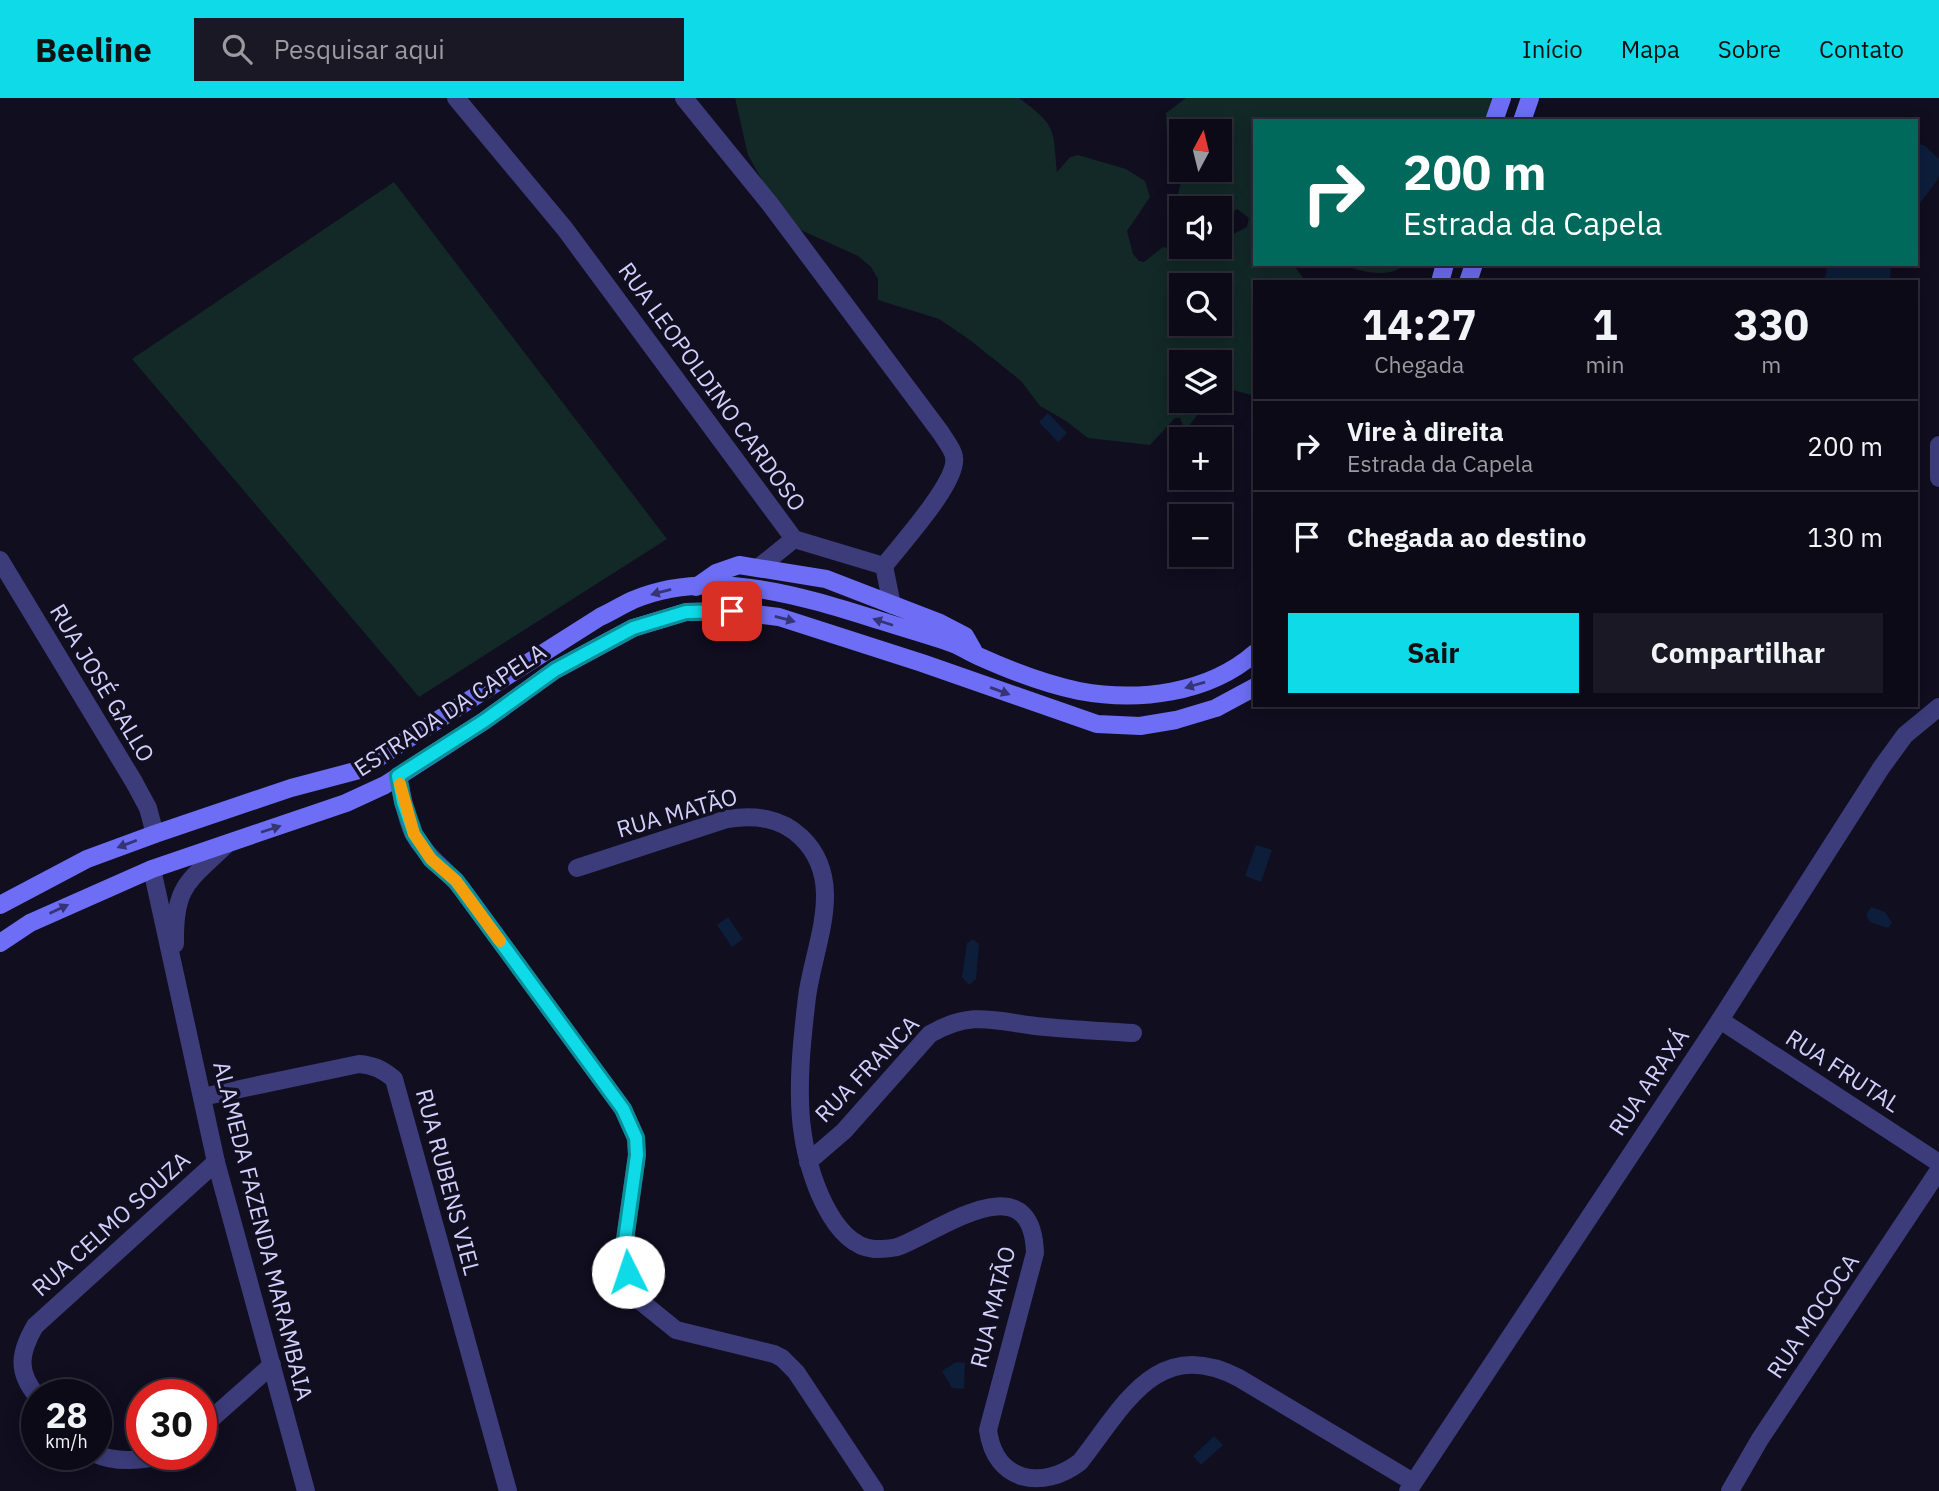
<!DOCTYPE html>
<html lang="pt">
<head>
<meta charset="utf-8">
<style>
	body { margin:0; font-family:"IBM Plex Sans",sans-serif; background:#1a1824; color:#f1f3f6; height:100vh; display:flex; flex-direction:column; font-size:26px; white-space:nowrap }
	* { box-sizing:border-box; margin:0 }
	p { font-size:23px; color:#9a9aa1 }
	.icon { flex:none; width:38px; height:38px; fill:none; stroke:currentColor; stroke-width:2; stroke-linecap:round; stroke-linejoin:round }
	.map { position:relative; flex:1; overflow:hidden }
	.sheet { position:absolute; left:1253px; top:182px; width:665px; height:427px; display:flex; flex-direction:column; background:#0c0a17; border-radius:0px; box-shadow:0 4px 18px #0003,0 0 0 2px #2c2b36 }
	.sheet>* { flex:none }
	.banner { position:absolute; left:1253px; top:21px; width:665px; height:147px; border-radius:0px; box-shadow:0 4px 18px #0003,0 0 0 2px #2c2b36; background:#00695c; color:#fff; overflow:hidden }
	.needle { width:46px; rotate:7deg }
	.fabs { position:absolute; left:1169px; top:21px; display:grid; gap:14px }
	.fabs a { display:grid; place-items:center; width:63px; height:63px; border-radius:0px; background:#0c0a17; box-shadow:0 4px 18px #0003,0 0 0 2px #2c2b36; font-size:35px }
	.speed { position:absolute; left:21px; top:1281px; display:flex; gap:14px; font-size:35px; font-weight:700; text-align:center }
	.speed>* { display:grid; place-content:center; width:91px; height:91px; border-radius:50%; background:#0c0a17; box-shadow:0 4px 18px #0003,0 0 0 2px #2c2b36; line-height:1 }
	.speed small { font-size:18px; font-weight:400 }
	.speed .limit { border:10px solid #d22; background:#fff; color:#111 }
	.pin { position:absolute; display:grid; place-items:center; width:60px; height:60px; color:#fff; margin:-30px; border-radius:14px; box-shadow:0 4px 10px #0006 }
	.me { position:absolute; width:77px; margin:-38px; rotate:356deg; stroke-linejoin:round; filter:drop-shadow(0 0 5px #0008) }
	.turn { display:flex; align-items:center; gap:24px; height:147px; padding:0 35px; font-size:32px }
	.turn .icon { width:91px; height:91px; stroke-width:2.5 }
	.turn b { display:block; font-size:49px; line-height:60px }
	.eta { display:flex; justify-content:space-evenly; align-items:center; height:119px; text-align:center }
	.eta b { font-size:42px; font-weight:800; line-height:49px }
	.cta { display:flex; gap:14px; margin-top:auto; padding:14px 35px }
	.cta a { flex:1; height:80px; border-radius:0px; background:#0fdae8; color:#111; font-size:28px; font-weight:800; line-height:80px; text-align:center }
	.cta a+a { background:#1a1824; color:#f1f3f6 }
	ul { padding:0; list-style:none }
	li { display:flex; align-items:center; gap:21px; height:91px; padding:0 35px; border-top:2px solid #2c2b36 }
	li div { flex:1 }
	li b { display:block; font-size:26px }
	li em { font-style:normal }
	header { display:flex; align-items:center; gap:42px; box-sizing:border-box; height:98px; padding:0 35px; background:#0fdae8; color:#111 }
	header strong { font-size:33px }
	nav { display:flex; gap:38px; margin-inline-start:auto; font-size:24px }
	.search { width:490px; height:63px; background:#1a1824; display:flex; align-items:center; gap:18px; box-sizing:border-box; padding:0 24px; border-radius:0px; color:#9a9aa1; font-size:26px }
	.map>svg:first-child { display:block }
	.green { fill:#122927; fill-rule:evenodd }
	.water { fill:#0c1e3a }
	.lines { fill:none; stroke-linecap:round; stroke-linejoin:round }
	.minor { stroke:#3c3c7b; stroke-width:18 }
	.secondary { stroke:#6d6ef5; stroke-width:18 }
	.oneway { fill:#353475 }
	.route-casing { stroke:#0a8e97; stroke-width:18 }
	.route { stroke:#0fdae8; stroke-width:12 }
	.slow { stroke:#f59e0b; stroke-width:12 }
	.labels { text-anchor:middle; stroke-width:7; stroke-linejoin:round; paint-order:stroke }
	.street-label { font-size:23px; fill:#d3cffc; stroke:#100e1f }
</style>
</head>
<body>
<header>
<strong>Beeline</strong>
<div class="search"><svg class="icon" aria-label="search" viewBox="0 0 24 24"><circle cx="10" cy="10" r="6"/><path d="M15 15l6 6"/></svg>Pesquisar aqui</div>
<nav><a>Início</a><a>Mapa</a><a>Sobre</a><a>Contato</a></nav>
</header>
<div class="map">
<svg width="1939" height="1393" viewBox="0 0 1939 1393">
	<rect width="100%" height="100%" fill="#100e1f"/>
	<!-- green -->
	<g class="green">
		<path d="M735,0H1019C1056,28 1053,28 1057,74L1070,59L1078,57L1126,71L1145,83L1150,99L1127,133L1133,156L1139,163L1144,164L1163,149L1194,157L1209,149H1220V143L1247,129L1249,120L1237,111L1220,123V110H1181V124L1177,121L1176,106L1181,84L1167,35L1166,15L1186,0H1500L1492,23H1255V166H1293L1306,184H1255V298L1229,291L1220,295V264H1181V303H1208L1185,333L1180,320H1175L1150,347L1088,340L1066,323L1040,308L1021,283L970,242L939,221L878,202V181L871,169L858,158L792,128L780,114L748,57ZM1181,33H1220V72H1181ZM1181,187H1220V226H1181Z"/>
		<polygon points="394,84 667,441 419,599 132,261"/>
		<path d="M1339,166H1405C1388,183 1359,172 1339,166Z"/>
	</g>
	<!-- water -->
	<g class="water">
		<polygon points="1916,46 1924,47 1939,61 1939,78 1936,84 1916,110"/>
		<polygon points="1828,166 1891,166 1890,184 1824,184"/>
		<polygon points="1048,315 1067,335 1058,344 1039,324"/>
		<polygon points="1256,747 1272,752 1261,784 1245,778"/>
		<polygon points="1871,809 1885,814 1892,825 1888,830 1870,824 1866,817"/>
		<polygon points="728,819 743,841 732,849 717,827"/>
		<polygon points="973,841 979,846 976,881 969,887 962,879 967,845"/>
		<polygon points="956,1264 965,1265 964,1291 952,1290 942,1273"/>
		<polygon points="1214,1338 1223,1347 1201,1367 1193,1358"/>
	</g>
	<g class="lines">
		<!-- minor -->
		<g class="minor">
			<polyline points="456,0 565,131 794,441 884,468"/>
			<path d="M684,0L770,106L941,335C945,342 953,351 954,359C959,383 900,447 884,468"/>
			<polyline points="1939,347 1939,380"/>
			<polyline points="0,462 134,684 148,710 155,736"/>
			<polyline points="884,468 892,507"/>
			<polyline points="758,470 794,441"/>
			<path d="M398,678C402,697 405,717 413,735C425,758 447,771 462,791C516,864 569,938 623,1011L636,1040L637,1057L624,1148L628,1174L639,1202L676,1232L774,1256L782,1260L796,1274L875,1393"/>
			<path d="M577,770L727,721C754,717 780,719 801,739C847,783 814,846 807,899C802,941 796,995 803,1037C808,1073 831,1147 874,1151C882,1151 893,1151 900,1148C942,1131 1032,1064 1035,1155L988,1332C995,1384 1042,1393 1080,1364C1124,1308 1157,1237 1239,1280L1413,1384"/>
			<polyline points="152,771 216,1064 306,1393"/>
			<path d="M175,846C174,787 188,784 227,746"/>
			<polyline points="1720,922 1939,1065"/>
			<path d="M202,999L359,966C373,967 382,971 394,981L508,1393"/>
			<path d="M808,1064L844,1033L930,936C975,910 999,925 1046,929C1075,932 1104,933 1133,935"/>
			<path d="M37,1298C16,1273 20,1254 35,1228L216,1064"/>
			<polyline points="201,1330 272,1267"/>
			<path d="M96,1356C115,1365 145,1363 164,1356"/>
			<polyline points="1408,1393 1720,922 1881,670 1905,637 1939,609"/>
			<polyline points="1730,1393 1760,1341 1939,1072"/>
		</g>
		<!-- secondary -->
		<g class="secondary">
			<polyline points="1494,23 1502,0"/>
			<polyline points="1522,23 1530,0"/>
			<polyline points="1440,184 1445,166"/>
			<polyline points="1468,184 1474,166"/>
			<polyline points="696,489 716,475 739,467 826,481 940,525 965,538 973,552"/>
			<path d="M0,807L87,761L155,736L291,690L359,672L600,519C611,514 622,507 633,502C711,469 802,498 878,522C903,530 929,537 954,546C962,549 970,555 978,558C1009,572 1045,586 1079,593C1138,604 1208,596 1255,555"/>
			<polyline points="0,845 30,825 152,771 346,705 385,687 484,623 555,572 633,530 686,514 731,513 779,519 922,565 1097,626 1140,628 1176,622 1216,610 1255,589"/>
		</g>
	</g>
	<!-- one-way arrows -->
	<defs><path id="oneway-solid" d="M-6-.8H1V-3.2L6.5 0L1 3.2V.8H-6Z" transform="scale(1.75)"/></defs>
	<g class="oneway">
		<use href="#oneway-solid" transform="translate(661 494) rotate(165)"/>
		<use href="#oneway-solid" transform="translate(785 521) rotate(15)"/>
		<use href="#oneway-solid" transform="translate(883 524) rotate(-162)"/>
		<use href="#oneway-solid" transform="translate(1195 587) rotate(164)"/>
		<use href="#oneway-solid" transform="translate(1000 593) rotate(20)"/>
		<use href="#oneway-solid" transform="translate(271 731) rotate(-18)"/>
		<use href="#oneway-solid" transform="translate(127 746) rotate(159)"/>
		<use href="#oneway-solid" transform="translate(59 811) rotate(-25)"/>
	</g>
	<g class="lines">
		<defs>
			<polyline id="route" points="628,1174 624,1149 637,1057 636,1040 623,1011 511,858 456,783 431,761 414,736 403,704 398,678 484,623 555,572 633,530 686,514 732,513"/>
		</defs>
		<!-- route casing -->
		<use href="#route" class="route-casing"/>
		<!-- route -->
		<use href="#route" class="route"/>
		<!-- slow -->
		<polyline class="slow" points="400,686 414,736 431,761 456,783 500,843"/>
	</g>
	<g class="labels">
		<!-- street labels -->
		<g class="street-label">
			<text transform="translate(712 289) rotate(54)" y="8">RUA LEOPOLDINO CARDOSO</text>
			<text transform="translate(102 585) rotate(59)" y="8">RUA JOSÉ GALLO</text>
			<text transform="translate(450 612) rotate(-33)" y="8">ESTRADA DA CAPELA</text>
			<text transform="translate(677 715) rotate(-16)" y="8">RUA MATÃO</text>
			<text transform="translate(867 971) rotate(-46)" y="8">RUA FRANCA</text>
			<text transform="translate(1843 973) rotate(33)" y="8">RUA FRUTAL</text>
			<text transform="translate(1649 984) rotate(-56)" y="8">RUA ARAXÁ</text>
			<text transform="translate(448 1084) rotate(75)" y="8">RUA RUBENS VIEL</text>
			<text transform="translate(111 1126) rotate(-42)" y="8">RUA CELMO SOUZA</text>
			<text transform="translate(263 1133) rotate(76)" y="8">ALAMEDA FAZENDA MARAMBAIA</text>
			<text transform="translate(993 1209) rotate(-76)" y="8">RUA MATÃO</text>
			<text transform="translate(1813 1218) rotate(-56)" y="8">RUA MOCOCA</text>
		</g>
	</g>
</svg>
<div class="fabs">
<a><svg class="needle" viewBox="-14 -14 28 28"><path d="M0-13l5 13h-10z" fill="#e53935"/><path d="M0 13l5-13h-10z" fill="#9a9aa1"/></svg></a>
<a><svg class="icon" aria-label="sound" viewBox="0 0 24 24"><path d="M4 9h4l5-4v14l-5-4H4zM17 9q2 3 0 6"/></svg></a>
<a><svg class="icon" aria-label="search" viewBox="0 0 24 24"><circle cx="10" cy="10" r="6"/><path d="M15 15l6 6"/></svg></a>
<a><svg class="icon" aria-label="layers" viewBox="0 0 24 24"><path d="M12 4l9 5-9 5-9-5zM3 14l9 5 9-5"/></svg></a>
<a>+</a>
<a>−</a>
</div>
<div class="speed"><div>28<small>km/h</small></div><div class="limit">30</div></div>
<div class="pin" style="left:732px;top:513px;background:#d93025"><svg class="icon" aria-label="arrive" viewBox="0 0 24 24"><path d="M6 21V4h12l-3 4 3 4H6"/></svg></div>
<svg class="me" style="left:628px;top:1174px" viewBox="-20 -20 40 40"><circle r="19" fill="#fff"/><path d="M0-13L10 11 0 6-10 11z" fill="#0fdae8"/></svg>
<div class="banner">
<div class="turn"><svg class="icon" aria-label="right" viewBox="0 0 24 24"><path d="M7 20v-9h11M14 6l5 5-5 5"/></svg><div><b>200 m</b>Estrada da Capela</div></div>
</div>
<section class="sheet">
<div class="eta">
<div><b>14:27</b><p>Chegada</p></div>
<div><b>1</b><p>min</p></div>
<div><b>330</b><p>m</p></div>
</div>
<ul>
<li><svg class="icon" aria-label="right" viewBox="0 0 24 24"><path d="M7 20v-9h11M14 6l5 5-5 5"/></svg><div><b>Vire à direita</b><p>Estrada da Capela</p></div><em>200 m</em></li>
<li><svg class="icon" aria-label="arrive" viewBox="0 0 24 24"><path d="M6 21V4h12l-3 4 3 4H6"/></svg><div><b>Chegada ao destino</b></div><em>130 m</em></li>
</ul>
<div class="cta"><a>Sair</a><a>Compartilhar</a></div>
</section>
</div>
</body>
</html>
